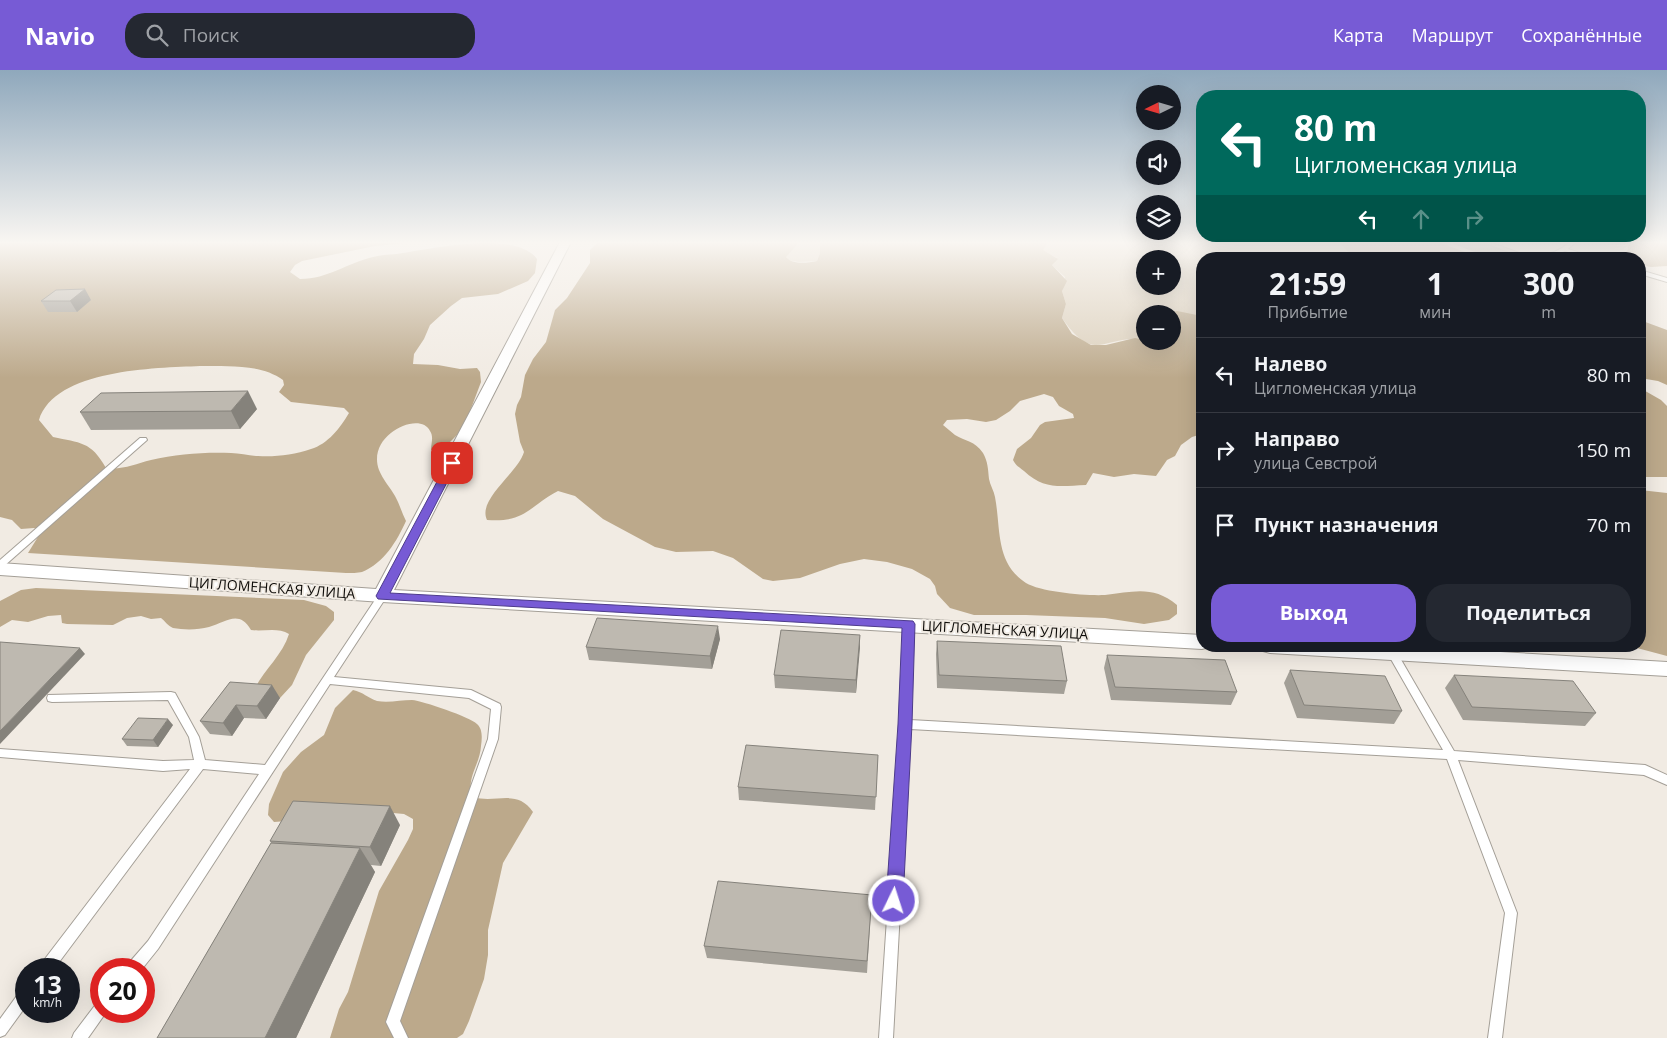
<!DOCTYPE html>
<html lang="ru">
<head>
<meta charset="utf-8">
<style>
	body { margin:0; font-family:"Open Sans",sans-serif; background:#242831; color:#f1f3f6; height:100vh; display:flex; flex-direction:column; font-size:19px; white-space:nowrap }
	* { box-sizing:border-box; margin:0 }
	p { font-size:16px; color:#9ea1a6 }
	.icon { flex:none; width:28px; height:28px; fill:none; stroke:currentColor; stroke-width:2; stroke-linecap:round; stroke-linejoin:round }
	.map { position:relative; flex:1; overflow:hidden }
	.side { position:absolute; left:1196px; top:182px; width:450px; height:400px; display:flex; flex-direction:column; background:#171b24; border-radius:20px; box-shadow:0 5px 20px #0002 }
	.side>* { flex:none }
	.top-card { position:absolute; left:1196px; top:20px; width:450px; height:152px; border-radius:20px; box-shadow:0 5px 20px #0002; background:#00695c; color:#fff; overflow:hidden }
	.needle { width:32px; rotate:265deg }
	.buttons { position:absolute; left:1136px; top:15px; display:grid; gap:10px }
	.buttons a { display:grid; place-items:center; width:45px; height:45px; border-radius:50%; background:#171b24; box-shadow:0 5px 20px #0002; font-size:25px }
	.speed { position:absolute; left:15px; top:888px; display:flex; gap:10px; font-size:25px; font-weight:700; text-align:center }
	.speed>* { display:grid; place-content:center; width:65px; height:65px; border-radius:50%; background:#171b24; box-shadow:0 5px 20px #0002; line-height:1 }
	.speed small { font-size:12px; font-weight:400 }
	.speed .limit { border:8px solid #d22; background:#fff; color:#111 }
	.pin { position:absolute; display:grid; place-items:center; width:42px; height:42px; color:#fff; margin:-21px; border-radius:10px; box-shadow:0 2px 8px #0006 }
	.me { position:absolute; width:55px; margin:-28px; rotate:4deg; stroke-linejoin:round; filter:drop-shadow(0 0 4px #0008) }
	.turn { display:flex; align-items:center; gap:18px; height:105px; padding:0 15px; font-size:22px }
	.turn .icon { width:65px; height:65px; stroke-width:2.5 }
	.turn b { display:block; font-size:35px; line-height:42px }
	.lanes { display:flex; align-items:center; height:48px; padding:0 15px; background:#0003; justify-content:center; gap:25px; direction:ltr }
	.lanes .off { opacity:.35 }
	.eta { display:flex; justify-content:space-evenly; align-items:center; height:85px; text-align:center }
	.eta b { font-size:30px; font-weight:700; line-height:35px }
	.button { display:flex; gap:10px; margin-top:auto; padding:10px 15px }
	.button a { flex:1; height:58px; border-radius:20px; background:#775bd5; color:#fff; font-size:20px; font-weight:700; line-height:58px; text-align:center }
	.button a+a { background:#242831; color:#f1f3f6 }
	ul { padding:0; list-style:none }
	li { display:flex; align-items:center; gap:15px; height:75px; padding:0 15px; border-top:1px solid #363941 }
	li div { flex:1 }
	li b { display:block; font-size:19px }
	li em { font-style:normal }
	header { display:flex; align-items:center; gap:30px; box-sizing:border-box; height:70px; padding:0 25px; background:#775bd5; color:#fff }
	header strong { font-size:24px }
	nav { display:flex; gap:28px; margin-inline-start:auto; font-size:18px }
	.search { width:350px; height:45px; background:#242831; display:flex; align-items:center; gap:12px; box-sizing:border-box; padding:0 18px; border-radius:20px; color:#9ea1a6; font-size:19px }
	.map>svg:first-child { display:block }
	.green { fill:#dbcfbb; fill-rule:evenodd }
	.forest { fill:#bca98b; fill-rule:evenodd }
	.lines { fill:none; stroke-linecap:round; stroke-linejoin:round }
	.lane-casing { stroke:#a49f97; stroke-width:2 }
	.street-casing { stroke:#a49f97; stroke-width:2 }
	.lane { fill:#fff; fill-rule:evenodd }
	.street { fill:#fff; fill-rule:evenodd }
	.wall { fill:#a39f97 }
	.shaded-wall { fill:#85827b }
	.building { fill:#beb9b0; stroke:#85827b }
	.route { fill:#775bd5; stroke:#4d3b8a }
	.labels { text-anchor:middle; stroke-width:4; stroke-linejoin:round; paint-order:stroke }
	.street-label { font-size:14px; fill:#0f0d0a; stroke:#f1ebe3 }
</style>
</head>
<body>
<header>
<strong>Navio</strong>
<div class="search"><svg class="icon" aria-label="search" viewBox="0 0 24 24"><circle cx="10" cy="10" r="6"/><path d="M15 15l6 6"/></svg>Поиск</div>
<nav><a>Карта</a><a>Маршрут</a><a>Сохранённые</a></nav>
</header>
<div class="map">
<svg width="1667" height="968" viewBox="0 0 1667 968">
	<rect width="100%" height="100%" fill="#f1ebe3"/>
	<!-- green -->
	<g class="green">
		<polygon points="797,172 820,172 820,183 817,191 799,192 787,190 786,186 797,175"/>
		<path d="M1048,172H1338L1356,189H1202V246L1170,242L1166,244H1145V270C1104,263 1096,297 1062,248L1066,234L1062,221L1065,207L1052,195L1057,188L1042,180ZM1145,189H1172V216H1145Z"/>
	</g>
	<!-- forest -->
	<g class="forest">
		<path d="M0,172H418L375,176L302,191L295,195L290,202L300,209C328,209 347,193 373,187C383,184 393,185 403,183C434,178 516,160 537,189L535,203L528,211L498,224L462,228L451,236L430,255L424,269L414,284L413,294L438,295L460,299L477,298L480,302L481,312L472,336L461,361L441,381L431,380C431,373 434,367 430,361C420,340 366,365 379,400C383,410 390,417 395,426C399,433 402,443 406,451C397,471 384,493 362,502C358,503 351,503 346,503L28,483L41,462L34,458L21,459L12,450L0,447ZM200,296C227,297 260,293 283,310L284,315L279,322L291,332L344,338L349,343C340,358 328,374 311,379C294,385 275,387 258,386C249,386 240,383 231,383C204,382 177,384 151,390C135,394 123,400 106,398C91,371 80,373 53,367L39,350C55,299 155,298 200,296Z"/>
		<path d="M598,172H797V175L786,187C792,195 807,193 817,191L820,183V172H1048L1043,180L1058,189L1052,195L1067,211L1062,221L1066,234L1062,248L1072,264L1091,275H1106L1135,268L1159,273L1172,271V244H1166L1177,241L1202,246V364L1192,367L1181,375L1175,386L1167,390L1156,406L1134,404L1114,407L1093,403L1086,415C1060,416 1044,420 1024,401C1019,397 1016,396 1013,390L1017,379L1031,368L1040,355L1045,352L1074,348L1073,344L1059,336L1053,327L1044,324L1020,331L1010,341L996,350L986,352L967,349L947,350L943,355C947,358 951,362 955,365C965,371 975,371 983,383C988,392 988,399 989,409C990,415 994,421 995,427C1001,458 995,493 1026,513C1041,522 1086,526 1105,525C1133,522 1153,515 1177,535V544L1169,550L1144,554L1105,548L1026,545H974L950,538L937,524L935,516L930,509L912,499L887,492L864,489L840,494L800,508L773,511L763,509L733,488L713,481L676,482L655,477L603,449L575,426L558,421C528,437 525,453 487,450C477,429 518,403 524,382L520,372L515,344L517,335L521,327L525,305L533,289L546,272L555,240L567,228L590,193V180Z"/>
		<polygon points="1338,172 1438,172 1484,189 1356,189"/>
		<polygon points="1627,172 1667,172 1667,196 1651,197 1640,195 1640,189 1629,189 1625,184 1628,179"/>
		<polygon points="1640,250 1667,260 1667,315 1658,311 1640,308"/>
		<polygon points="1640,318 1661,330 1667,336 1667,407 1640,407"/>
		<polygon points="1640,420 1667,423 1667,586 1637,578 1583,582 1572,580 1529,582 1468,576 1640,576"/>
		<path d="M36,518L304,530L326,536L334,542V550L306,585L292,615L280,628L269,631L255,618C265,599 283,584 289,564C278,557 263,562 251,560C239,539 226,552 209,557C198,560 184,560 173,558C168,556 165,551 161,548L151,549L141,546L127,548L113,555L67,554L62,553L61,545L48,546L28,552L12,550L0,557V531L21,520Z"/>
		<path d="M353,620C363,622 368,628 377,631C389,633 401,630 412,630C423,631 470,647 477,654C483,659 482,669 481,676C480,695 465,709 473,727C496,734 517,718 533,742L503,793L488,860V885L484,909L469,951L463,964L457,968H330L339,939L348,922L379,821L408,770L413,759V749L404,744L393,743L274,752L268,745L269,734L283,702L301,682L324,665L335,638Z"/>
	</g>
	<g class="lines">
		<defs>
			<g id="lane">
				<path d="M1570,172H1576L1568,179L1599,189H1589L1565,181L1543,189L1521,188C1526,186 1531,187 1537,186C1549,185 1561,180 1570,172Z"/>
				<polygon points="1640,200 1667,208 1667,212 1640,204"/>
				<polygon points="140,368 146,368 147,370 3,497 0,498 0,490"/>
				<polygon points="382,523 387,526 334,607 471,620 500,634 501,637 498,669 400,951 408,968 394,968 386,952 488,669 491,639 469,628 330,614 158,879 142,899 126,899 128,894 148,871 259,704 203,699 54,899 39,899 41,894 190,699 163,701 0,687 0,679 163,691 194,690 189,667 168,630 52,632 48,631 47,628 48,625 171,622 175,623 199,667 205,690 265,695 379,524"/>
				<polygon points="909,551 912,552 914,554 910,650 1443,680 1388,584 1390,581 1396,581 1454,681 1645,695 1667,705 1667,715 1644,705 1458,690 1517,843 1502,968 1488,968 1505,843 1447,689 910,659 893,968 879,968 900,654 904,554 906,552"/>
				<polygon points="26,918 26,936 5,965 0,967 0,949 21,920"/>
				<polygon points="101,932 101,941 107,941 88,968 72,968 74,963 96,934"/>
			</g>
			<g id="street">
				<polygon points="560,172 571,172 394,520 1202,565 1202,576 1209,577 1202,579 382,532 0,505 0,493 376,519"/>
				<polygon points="1260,576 1399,576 1667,592 1667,606 1270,583 1263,581"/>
			</g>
		</defs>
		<!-- lane casing -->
		<use href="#lane" class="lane-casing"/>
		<!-- street casing -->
		<use href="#street" class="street-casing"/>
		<!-- lane -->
		<use href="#lane" class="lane"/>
		<!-- street -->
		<use href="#street" class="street"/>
	</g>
	<!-- wall -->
	<g class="wall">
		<polygon points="1452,172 1491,172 1537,189 1493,189 1451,173"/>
		<polygon points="91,230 77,242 48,242 41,231"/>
		<polygon points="257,339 240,359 91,360 80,342"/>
		<polygon points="860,565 856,623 775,618 774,605"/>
		<polygon points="720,569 712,599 589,590 586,577"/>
		<polygon points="937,571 1067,611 1064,624 937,618 936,584"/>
		<polygon points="1107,585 1237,622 1231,635 1111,630 1104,598"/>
		<polygon points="1290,600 1402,641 1394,654 1297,648 1284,613"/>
		<polygon points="1454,605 1596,643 1585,656 1463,650 1445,618"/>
		<polygon points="230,612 280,628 266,649 244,648 232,666 210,664 200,651"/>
		<polygon points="173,655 158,677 127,676 122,669"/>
		<polygon points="878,685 875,740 739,730 738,717"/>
		<polygon points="400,755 381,796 371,795 375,802 296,968 157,968 271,773 270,771"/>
		<polygon points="872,825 867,903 707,888 704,876"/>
	</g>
	<!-- shaded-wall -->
	<g class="shaded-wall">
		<polygon points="85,219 91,230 77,242 70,231"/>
		<polygon points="248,321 257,339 240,359 231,341"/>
		<polygon points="718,556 720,569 712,599 710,586"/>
		<polygon points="860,565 860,578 856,623 856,610"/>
		<polygon points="80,578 85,584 0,674 0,661"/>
		<polygon points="272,615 280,628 266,649 257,636"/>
		<polygon points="236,635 244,648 232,666 223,653"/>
		<polygon points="168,649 173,655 158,677 153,670"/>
		<polygon points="390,736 400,755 381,796 370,777"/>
		<polygon points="360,778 375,802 296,968 265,968"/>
	</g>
	<!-- building -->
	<g class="building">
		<polygon points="1481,172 1491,172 1537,189 1526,189"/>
		<polygon points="85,219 70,231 41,231 56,220"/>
		<polygon points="248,321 231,341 80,342 101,323"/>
		<polygon points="597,548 718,556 710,586 586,577"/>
		<polygon points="781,560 860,565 856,610 774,605"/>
		<polygon points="937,571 1061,576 1067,611 939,605"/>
		<polygon points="0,572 80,578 0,661"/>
		<polygon points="1107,585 1225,590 1237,622 1115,617"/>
		<polygon points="1290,600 1385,606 1402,641 1304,635"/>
		<polygon points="1454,605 1573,611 1596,643 1472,637"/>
		<polygon points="230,612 272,615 257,636 236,635 223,653 200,651"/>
		<polygon points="138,648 168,649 153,670 122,669"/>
		<polygon points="746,675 878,685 876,727 738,717"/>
		<polygon points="293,731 390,736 370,777 270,771"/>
		<polygon points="271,773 360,778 265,968 157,968"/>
		<polygon points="718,811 872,825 867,891 704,876"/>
	</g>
	<!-- sky -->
	<linearGradient id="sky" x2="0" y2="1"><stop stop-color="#8fa8bc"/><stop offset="0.56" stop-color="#f9f6f2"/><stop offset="1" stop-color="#f9f6f2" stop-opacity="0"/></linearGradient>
	<rect width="1667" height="308" fill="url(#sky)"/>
	<!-- route -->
	<polygon class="route" points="452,390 457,393 390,523 913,551 915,554 912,654 903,831 900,836 894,838 889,836 886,831 898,654 902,558 378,529 376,526 447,393"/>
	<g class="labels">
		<!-- street labels -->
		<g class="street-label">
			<text transform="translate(272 518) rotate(4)" y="5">ЦИГЛОМЕНСКАЯ УЛИЦА</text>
			<text transform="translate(1005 560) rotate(3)" y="5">ЦИГЛОМЕНСКАЯ УЛИЦА</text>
		</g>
	</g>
</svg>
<div class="buttons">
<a><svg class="needle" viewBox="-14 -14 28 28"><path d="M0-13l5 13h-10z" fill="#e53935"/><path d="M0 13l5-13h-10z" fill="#9ea1a6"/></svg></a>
<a><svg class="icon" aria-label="sound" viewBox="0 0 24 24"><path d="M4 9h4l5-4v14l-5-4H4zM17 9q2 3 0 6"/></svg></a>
<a><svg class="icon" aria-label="layers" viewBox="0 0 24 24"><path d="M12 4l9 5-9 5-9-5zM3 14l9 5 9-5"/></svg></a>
<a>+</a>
<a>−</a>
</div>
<div class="speed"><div>13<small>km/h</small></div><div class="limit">20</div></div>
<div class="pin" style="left:452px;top:393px;background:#d93025"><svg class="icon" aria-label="arrive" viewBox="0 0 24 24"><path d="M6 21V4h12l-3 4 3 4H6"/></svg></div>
<svg class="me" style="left:894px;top:831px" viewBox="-20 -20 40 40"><circle r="17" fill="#775bd5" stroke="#fff" stroke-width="3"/><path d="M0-11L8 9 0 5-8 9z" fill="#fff"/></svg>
<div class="top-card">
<div class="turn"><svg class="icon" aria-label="left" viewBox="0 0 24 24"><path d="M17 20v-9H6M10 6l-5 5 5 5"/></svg><div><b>80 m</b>Цигломенская улица</div></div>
<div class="lanes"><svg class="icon" aria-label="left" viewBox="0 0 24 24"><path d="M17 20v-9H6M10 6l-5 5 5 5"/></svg><svg class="icon off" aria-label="ahead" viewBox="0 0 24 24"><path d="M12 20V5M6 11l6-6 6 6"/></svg><svg class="icon off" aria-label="right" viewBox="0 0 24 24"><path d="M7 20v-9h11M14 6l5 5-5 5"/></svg></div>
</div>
<section class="side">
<div class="eta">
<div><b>21:59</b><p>Прибытие</p></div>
<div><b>1</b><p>мин</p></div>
<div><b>300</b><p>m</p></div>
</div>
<ul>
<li><svg class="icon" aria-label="left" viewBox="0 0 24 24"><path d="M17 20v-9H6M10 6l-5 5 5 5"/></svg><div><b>Налево</b><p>Цигломенская улица</p></div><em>80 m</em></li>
<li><svg class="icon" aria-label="right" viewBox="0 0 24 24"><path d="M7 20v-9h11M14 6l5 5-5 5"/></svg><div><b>Направо</b><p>улица Севстрой</p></div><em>150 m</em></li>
<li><svg class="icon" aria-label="arrive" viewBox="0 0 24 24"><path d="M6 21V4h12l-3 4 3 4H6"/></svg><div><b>Пункт назначения</b></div><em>70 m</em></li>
</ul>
<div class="button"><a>Выход</a><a>Поделиться</a></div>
</section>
</div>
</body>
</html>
